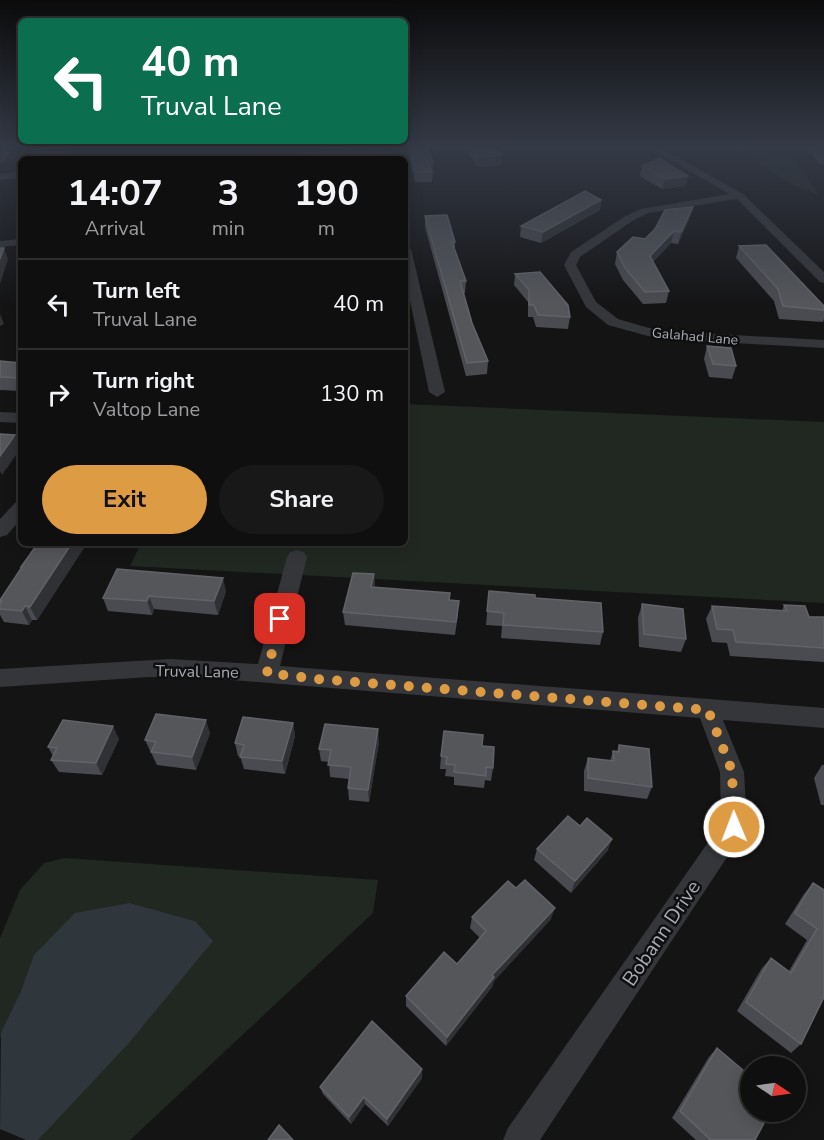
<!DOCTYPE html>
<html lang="en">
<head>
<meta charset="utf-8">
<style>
	body { margin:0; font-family:"Nunito Sans",sans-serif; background:#181819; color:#f1f3f6; height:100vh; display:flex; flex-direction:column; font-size:22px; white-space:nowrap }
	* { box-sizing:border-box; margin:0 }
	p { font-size:20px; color:#9b9c9f }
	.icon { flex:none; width:33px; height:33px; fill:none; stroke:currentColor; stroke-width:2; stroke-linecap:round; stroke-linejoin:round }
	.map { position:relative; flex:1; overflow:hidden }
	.drawer { position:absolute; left:18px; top:156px; width:390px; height:390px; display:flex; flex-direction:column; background:#0f0f10; border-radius:9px; box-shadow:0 3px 15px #0003,0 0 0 2px #2f2f30 }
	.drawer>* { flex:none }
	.guide { position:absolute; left:18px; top:18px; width:390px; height:126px; border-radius:9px; box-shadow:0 3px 15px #0003,0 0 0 2px #2f2f30; background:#0b6e4f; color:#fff; overflow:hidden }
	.needle { width:39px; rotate:103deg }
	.buttons { position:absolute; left:740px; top:1056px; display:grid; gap:12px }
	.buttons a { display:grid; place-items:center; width:66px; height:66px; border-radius:50%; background:#0f0f10; box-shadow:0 3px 15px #0003,0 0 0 2px #2f2f30; font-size:30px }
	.pin { position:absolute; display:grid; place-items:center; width:51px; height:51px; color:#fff; margin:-26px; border-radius:12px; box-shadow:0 3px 9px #0006 }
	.me { position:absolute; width:66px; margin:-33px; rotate:359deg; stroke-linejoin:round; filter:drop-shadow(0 0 4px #0008) }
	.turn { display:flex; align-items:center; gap:21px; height:126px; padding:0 24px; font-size:27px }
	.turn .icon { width:78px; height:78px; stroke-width:2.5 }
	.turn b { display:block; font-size:42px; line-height:51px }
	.eta { display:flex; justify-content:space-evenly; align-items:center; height:102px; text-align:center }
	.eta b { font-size:36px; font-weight:700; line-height:42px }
	.button { display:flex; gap:12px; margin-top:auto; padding:12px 24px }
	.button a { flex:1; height:69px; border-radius:36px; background:#dd9b44; color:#111; font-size:24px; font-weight:700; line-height:69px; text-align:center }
	.button a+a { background:#181819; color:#f1f3f6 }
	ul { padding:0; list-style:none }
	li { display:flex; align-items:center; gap:18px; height:90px; padding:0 24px; border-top:2px solid #2f2f30 }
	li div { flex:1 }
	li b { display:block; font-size:22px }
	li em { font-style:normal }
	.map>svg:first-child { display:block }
	.green { fill:#212821 }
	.water { fill:#2f373c }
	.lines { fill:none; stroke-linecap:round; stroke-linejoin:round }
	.minor { fill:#35363a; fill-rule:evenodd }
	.wall { fill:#4a4b50 }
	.shaded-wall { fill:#303134 }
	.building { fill:#54565a; stroke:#616368; stroke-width:1.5 }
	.route { stroke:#dd9b44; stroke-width:10; stroke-dasharray:0 18 }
	.labels { text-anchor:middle; stroke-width:5; stroke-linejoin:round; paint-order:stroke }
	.far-street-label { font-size:14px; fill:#a7acb4; stroke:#0f0f10 }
	.street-label { font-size:16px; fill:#a7acb4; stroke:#0f0f10 }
	.near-street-label { font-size:20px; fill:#a7acb4; stroke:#0f0f10 }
</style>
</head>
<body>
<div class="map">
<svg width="824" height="1140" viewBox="0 0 824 1140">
	<rect width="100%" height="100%" fill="#141415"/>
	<!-- green -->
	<g class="green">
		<polygon points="730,146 795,146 793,157 819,195 793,185"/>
		<polygon points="405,404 824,422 824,603 130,566 141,543 405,543"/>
		<polygon points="65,858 378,880 373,913 130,1140 38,1140 72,1102 195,921 130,903 21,991 0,1039 0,938 20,890 44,863"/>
	</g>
	<!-- water -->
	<polygon class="water" points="130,903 195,921 213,941 128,1044 38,1140 26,1140 0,1129 1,1033 21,991 34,955 75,913"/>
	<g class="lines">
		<!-- minor -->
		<g class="minor">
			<polygon points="1,146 11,146 5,161 0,164"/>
			<polygon points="402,146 446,146 441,149 294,159 248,159 253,156"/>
			<polygon points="646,146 658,146 743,194 824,272 824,283 820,282 737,199 648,213 632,221 580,257 576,265 596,302 618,319 649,328 681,332 824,340 824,348 681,340 648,336 608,325 586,307 564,265 571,252 624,217 641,209 729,194"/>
			<polygon points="21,172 21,178 0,180 0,174"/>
			<polygon points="21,239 21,245 0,247 0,241"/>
			<polygon points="405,246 411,249 445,392 437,397 429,392 405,277"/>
			<polygon points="0,412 21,413 21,423 0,422"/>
			<polygon points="21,501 21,519 7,535 0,537 0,519 15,503"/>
			<polygon points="297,550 304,552 307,557 280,666 824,708 824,728 723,720 744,772 747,827 540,1140 503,1140 508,1128 721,824 720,772 700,718 207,678 149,677 0,687 0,669 170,659 258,664 287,557 290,552"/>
		</g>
	</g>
	<!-- wall -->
	<g class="wall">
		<polygon points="409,146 428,146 433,172 432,182 415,182 409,153"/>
		<polygon points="463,146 494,146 502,155 501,165 478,167"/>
		<polygon points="807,146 824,146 824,164 819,164"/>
		<polygon points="642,166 686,186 662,189 640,176"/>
		<polygon points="601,200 600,210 541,243 520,237 521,226"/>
		<polygon points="425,216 455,242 455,249 466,281 465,293 463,293 472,323 488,361 487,374 466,376 425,227"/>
		<polygon points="690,217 678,244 671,243 653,262 669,291 666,303 643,304 623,280 615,264 617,252"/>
		<polygon points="739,246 824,306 824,319 823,322 779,319 774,301 736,258"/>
		<polygon points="515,274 570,317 568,329 536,327 533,317 528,317 528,302 514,285"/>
		<polygon points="707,346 736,366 732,379 709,377 704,359"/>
		<polygon points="0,361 21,363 21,391 0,390"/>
		<polygon points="405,362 406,366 406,379 405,379"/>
		<polygon points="38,543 87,543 37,620 32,620 29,625 4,622 0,615 0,600 21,569 21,567"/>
		<polygon points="374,574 375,588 450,593 449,600 458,614 455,635 345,625 343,612"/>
		<polygon points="226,591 218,615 154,609 152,615 108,611 103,598"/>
		<polygon points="489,591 535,598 603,632 600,645 501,638 502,626 486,625"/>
		<polygon points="642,604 686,639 681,652 639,647 638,618"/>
		<polygon points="784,605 809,617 824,617 824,662 730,656 727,643 712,642 706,619 712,606 782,611"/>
		<polygon points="293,723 295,736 285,774 244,769 240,756 238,756 235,743"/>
		<polygon points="210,733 196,770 157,765 145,740"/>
		<polygon points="119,739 102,775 59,772 51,760 53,756 48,747"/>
		<polygon points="379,742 369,802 349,800 348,788 349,779 330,777 329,762 321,761 319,749"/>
		<polygon points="619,745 652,787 647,799 584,791 584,771 588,758 610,761 613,751 617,751"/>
		<polygon points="482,746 493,768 491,781 485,780 484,788 454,785 454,777 445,776 446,769 440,769 441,756"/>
		<polygon points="822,765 824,765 824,805 821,805 814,778"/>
		<polygon points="537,849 608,850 571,893 534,860"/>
		<polygon points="813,883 824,890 801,1044 791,1053 737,1011 762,968 771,958 789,971 807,940 785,924 804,894"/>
		<polygon points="472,917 551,919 494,981 492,987 446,1046 406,1006 406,996 457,964 480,938 470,928"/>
		<polygon points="717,1048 750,1112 755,1140 696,1140 672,1118 709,1057"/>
		<polygon points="422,1069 422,1078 388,1126 365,1104 351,1124 323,1094 320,1087"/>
	</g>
	<!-- shaded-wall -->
	<g class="shaded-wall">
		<polygon points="63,146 67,146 65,159 60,159"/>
		<polygon points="172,146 204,146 172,148"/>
		<polygon points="42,149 44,159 35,159 33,154"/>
		<polygon points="502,155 501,165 478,167 479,157"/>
		<polygon points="433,162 433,172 432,173 429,164"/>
		<polygon points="688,176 686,186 662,189 664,179"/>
		<polygon points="601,200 600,210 541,243 543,232"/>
		<polygon points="693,207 690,217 678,244 681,232"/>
		<polygon points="674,231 671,243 648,267 650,256"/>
		<polygon points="4,248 8,259 0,284 0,259"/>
		<polygon points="0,314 4,324 0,326"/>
		<polygon points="15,435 21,448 2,475 0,471 0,456"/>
		<polygon points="72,543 87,543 37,620 30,607"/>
		<polygon points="374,574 375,588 371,587"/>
		<polygon points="223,578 226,591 218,615 214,601"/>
		<polygon points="149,596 154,609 152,615 147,601"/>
		<polygon points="25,606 32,620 29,625 22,611"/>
		<polygon points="206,720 210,733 196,770 192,757"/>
		<polygon points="293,723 295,736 285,774 282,761"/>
		<polygon points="113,726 119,739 102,775 96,763"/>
		<polygon points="378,729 379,742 369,802 368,790"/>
		<polygon points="612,839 608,850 571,893 575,881"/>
		<polygon points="555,908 551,919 494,981 492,987 446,1046 447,1037 492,975"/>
		<polygon points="422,1069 422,1078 388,1126 387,1119"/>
		<polygon points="364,1097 365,1104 351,1124 349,1117"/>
	</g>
	<!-- building -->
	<g class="building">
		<polygon points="35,146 63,146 60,159 38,159 42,149 33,154"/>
		<polygon points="409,146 428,146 433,162 429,164 432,172 415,172"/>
		<polygon points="470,146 494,146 502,155 479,157"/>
		<polygon points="659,158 688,176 664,179 642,166"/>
		<polygon points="585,191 601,200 543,232 521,226"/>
		<polygon points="693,207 681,232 674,231 650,256 669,291 645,292 625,268 617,252 633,237 645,239 655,229 665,210"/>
		<polygon points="447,215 455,242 452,242 466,281 460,281 472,323 488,361 467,363 425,216"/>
		<polygon points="766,245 824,306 824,310 783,306 778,289 739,246"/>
		<polygon points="0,248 4,248 0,259"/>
		<polygon points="540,272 568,305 570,317 538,315 534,305 529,305 529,290 515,274"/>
		<polygon points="707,346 731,348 736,366 713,364"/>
		<polygon points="0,361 21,363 21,378 0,377"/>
		<polygon points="0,434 15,435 0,456"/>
		<polygon points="38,543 72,543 30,607 25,606 22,611 0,609 0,604 2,601 0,601 0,600 22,567 21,567"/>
		<polygon points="117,569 223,578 214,601 149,596 147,601 103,598"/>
		<polygon points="353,573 374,574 371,587 450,593 449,600 459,601 456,622 343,612"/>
		<polygon points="489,591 535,595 535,598 601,603 603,632 503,625 504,613 487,611"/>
		<polygon points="642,604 683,609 686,639 644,634"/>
		<polygon points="784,605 805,606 809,617 824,617 824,648 736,642 733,630 717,629 712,606 787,611"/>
		<polygon points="156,714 206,720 192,757 151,752 156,742 145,740"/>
		<polygon points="243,717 293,723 282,761 240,757 244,745 235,743"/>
		<polygon points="63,720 113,726 96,763 51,760 57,748 48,747"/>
		<polygon points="325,724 378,729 368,790 348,788 351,767 328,765 331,750 319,749"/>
		<polygon points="444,731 483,735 482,746 494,747 493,768 486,767 486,776 454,772 455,765 446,764 447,757 441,756"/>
		<polygon points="619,745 649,749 652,787 588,778 588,758 614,761 613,751 619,752"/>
		<polygon points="568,816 580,826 587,818 612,839 575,881 537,849"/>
		<polygon points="525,880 555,908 492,975 494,977 447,1037 406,996 444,952 457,964 486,931 472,917 508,881 516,888"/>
		<polygon points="813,883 824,890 824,997 801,1044 746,1002 771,958 791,973 817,929 795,913"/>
		<polygon points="372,1021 422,1069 387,1119 364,1097 349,1117 320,1087"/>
		<polygon points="717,1048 750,1076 750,1112 770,1112 755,1140 711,1140 680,1111"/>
		<polygon points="279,1125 293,1140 268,1140"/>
	</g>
	<!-- sky -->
	<linearGradient id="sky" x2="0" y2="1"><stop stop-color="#0b0b0c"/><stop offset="0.48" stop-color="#343a46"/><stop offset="1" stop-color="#343a46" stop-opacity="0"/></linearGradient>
	<rect width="824" height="306" fill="url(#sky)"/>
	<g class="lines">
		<!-- route -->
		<polyline class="route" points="280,619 267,673 317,679 708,710 732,771 734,827"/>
	</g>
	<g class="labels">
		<!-- far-street labels -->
		<g class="far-street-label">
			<text transform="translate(695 336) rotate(5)" y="5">Galahad Lane</text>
		</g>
		<!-- street labels -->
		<g class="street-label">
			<text transform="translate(197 671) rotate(1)" y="6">Truval Lane</text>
		</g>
		<!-- near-street labels -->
		<g class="near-street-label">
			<text transform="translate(661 933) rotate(-56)" y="7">Bobann Drive</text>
		</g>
	</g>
</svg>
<div class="buttons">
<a><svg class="needle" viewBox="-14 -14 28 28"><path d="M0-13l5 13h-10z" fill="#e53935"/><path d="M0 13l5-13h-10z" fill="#9b9c9f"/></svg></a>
</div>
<div class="pin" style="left:280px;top:619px;background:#d93025"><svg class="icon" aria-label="arrive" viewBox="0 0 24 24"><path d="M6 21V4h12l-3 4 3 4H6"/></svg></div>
<svg class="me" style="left:734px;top:827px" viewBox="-20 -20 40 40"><circle r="17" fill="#dd9b44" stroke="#fff" stroke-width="3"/><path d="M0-11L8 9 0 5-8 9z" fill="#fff"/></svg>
<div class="guide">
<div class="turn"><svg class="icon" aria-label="left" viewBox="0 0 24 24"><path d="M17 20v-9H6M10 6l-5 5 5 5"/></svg><div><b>40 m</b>Truval Lane</div></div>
</div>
<section class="drawer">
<div class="eta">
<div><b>14:07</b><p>Arrival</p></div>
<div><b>3</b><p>min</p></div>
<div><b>190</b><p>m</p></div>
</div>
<ul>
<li><svg class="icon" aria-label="left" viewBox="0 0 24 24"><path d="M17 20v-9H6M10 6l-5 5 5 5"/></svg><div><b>Turn left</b><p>Truval Lane</p></div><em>40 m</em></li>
<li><svg class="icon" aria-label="right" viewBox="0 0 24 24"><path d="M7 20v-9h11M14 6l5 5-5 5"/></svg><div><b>Turn right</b><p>Valtop Lane</p></div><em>130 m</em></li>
</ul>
<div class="button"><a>Exit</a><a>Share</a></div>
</section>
</div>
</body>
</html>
